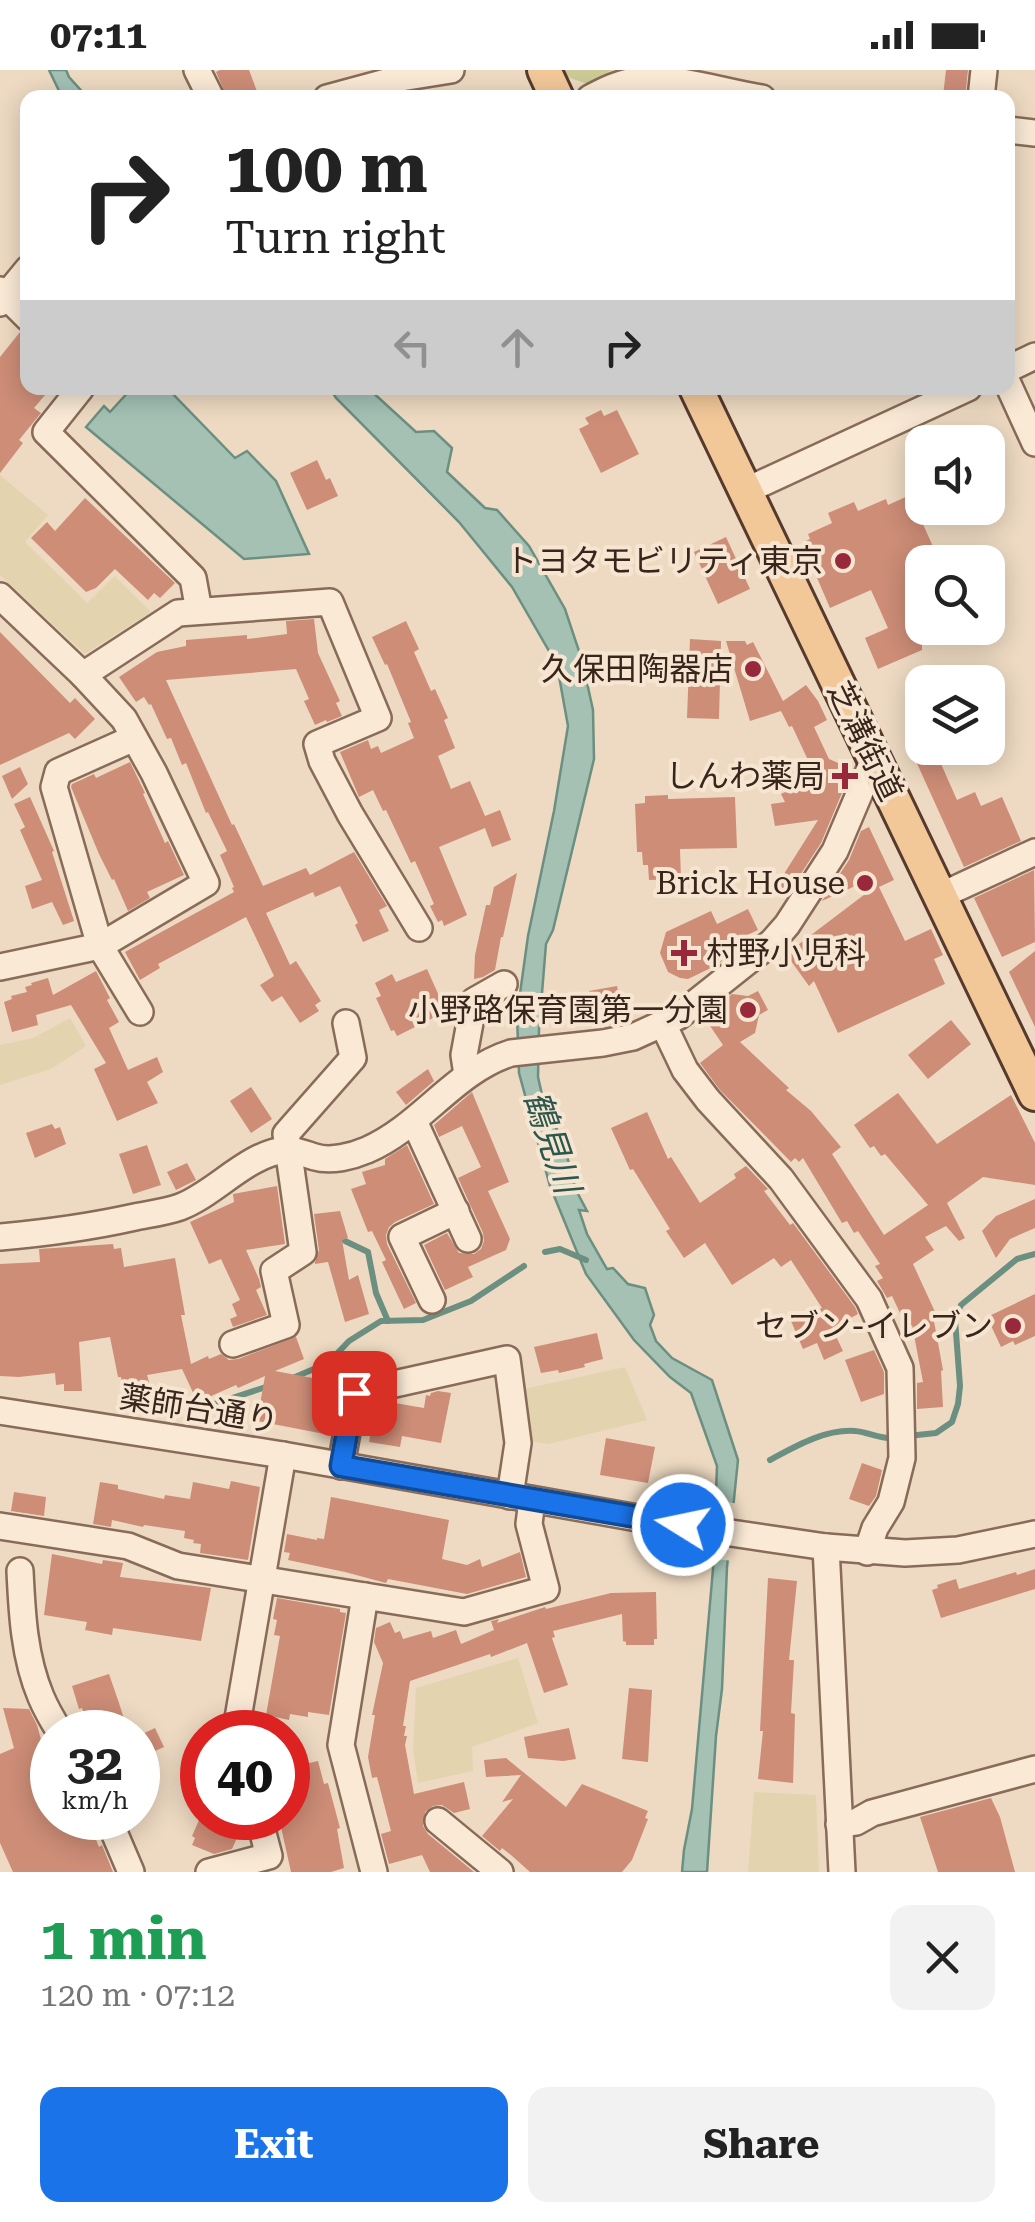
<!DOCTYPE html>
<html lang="en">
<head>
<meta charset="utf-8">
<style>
	body { margin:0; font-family:"Roboto Serif","Noto Sans JP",serif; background:#f2f2f2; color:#222; height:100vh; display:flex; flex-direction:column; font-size:38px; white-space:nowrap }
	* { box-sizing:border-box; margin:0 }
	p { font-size:32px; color:#767676 }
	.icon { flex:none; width:55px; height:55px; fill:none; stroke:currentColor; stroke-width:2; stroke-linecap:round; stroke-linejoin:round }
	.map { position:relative; height:1802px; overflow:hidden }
	.side { display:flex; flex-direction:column; background:#fff; flex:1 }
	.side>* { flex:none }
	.guide { position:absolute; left:20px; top:20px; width:995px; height:305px; border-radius:20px; box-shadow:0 5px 25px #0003; background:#fff; color:#222; overflow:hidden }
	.tools { position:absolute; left:905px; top:355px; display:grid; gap:20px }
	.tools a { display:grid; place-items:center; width:100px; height:100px; border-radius:20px; background:#fff; box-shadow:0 5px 25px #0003; font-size:50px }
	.speed { position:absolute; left:30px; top:1640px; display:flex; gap:20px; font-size:50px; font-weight:700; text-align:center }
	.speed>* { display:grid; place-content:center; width:130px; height:130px; border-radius:50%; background:#fff; box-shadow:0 5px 25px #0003; line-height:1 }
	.speed small { font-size:25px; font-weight:400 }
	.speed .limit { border:15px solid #d22; background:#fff; color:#111 }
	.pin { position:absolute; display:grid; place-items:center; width:85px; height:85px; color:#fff; margin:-42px; border-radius:20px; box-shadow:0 5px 15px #0006 }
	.me { position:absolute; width:110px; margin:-55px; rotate:280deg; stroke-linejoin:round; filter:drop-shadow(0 0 8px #0008) }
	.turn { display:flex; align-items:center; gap:35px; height:210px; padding:0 40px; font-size:45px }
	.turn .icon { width:130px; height:130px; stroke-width:2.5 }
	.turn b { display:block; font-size:70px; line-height:85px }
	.lanes { display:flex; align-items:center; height:95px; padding:0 40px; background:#0003; justify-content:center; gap:50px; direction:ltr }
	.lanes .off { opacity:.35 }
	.round { display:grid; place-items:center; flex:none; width:105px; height:105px; border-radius:20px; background:#f2f2f2 }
	.summary { display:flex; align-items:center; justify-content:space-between; height:170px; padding:0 40px }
	h1 { font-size:60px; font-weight:700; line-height:75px; color:#1e9e55 }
	.primary-button { display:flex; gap:20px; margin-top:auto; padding:20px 40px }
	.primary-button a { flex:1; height:115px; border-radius:20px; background:#1a73e8; color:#fff; font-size:40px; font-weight:700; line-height:115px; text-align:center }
	.primary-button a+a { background:#f2f2f2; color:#222 }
	.status { display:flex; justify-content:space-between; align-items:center; height:70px; padding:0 50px; background:#fff; direction:ltr }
	.status svg { height:28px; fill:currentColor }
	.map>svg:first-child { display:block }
	.farmland { fill:#e4d3af }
	.green { fill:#ccca96 }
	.water { fill:#a4c1b4; stroke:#6b8f80; stroke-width:2.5 }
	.pier { fill:#eedac2 }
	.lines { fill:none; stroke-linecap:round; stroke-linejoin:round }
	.stream { stroke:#6b8f80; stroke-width:6 }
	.building { fill:#cd8d77 }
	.minor-casing { stroke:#886b59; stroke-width:30 }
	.major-casing { stroke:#563a2d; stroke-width:38 }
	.minor { stroke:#f9e9d5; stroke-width:25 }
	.major { stroke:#f2c899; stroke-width:32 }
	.route-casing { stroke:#114b97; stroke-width:25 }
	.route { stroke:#1a73e8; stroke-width:18 }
	.poi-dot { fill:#97293b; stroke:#f6e5d1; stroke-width:4 }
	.labels { text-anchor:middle; stroke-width:8; stroke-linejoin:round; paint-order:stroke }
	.poi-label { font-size:32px; fill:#38261d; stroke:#f6e5d1; text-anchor:end }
	.street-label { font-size:32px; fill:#38261d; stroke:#f6e5d1 }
	.water-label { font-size:35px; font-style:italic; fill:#2c574e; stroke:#f6e5d1 }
</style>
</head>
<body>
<div class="status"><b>07:11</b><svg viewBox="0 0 49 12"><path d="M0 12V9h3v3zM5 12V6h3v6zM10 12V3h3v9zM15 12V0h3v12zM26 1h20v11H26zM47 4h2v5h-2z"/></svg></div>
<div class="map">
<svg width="1035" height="1802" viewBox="0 0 1035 1802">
	<rect width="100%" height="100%" fill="#eedac2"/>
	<!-- farmland -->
	<g class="farmland">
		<polygon points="0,405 48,445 25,472 87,533 115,506 151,542 85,584 0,505"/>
		<polygon points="70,948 86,976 51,999 0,1015 0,975 33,968"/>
		<polygon points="625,1297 647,1350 548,1374 528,1371 524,1319"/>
		<polygon points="518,1588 538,1653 472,1677 473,1701 418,1713 413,1680 416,1618"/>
		<polygon points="754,1722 816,1725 819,1802 748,1802"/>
	</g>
	<!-- green -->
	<polygon class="green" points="562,0 612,0 587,14 565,6"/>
	<!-- water -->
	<g class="water">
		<polygon points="49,0 66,0 69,7 87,27 62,27"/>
		<polygon points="132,318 167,318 235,388 247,381 276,411 309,484 244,489 86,357 104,336 110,342"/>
		<polygon points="330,318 368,318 416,362 434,361 452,378 447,402 485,438 497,440 529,476 565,539 582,590 593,640 594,689 553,860 546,874 539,960 538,1007 543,1029 564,1075 576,1120 587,1141 579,1140 587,1164 607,1199 613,1198 628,1214 645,1218 654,1245 650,1255 656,1271 672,1288 712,1310 738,1390 727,1497 722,1619 716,1666 707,1802 682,1802 684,1780 692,1739 713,1499 717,1396 691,1323 670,1307 634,1270 586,1204 550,1116 519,1003 517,945 528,866 554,741 568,656 557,595 512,517 459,452 336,328"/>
	</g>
	<!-- pier -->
	<polygon class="pier" points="711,1429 739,1434 733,1491 708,1488"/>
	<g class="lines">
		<!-- stream -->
		<g class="stream">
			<polyline points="345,1171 368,1182 376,1223 388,1251"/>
			<polyline points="545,1182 560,1179 586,1190"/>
			<polyline points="295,1307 328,1293 349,1271 381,1251 423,1250 471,1231 524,1196"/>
			<polyline points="189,1337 193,1335 214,1334 269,1316"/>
			<polyline points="908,1366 936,1363 952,1352 958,1334 960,1316 955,1249 961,1235 1017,1189 1035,1184"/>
			<path d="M770,1390C796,1376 825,1359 855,1361C869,1362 881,1370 895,1368"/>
		</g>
	</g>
	<!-- building -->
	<g class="building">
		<polygon points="220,0 249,0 258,24 249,28 227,28 216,2"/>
		<polygon points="946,0 968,0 965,28 943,26"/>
		<polygon points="20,262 28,264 28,318 51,318 34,338 41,343 19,370 23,373 0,403 0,287"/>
		<polygon points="601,340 604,346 617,340 639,384 601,403 579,359 589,354 585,348"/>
		<polygon points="317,390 326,410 330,408 338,426 307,440 290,403"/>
		<polygon points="910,425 939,490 922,492 922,580 878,599 865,568 888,558 871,520 830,538 802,473 810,469 808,464 832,453 828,443 854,432 858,441 886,429 888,435"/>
		<polygon points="85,428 175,513 160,528 154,523 148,530 115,499 96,518 86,522 31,468 47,452 55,461"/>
		<polygon points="726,467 750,519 718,534 694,482"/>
		<polygon points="314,549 318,583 340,631 336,633 342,646 327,652 326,650 315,655 304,631 309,629 296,599 166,610 232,755 234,754 263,816 306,798 310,805 354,782 387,836 379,840 389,861 363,872 355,855 358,853 340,816 315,827 313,822 266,843 290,895 296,891 321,931 315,935 319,941 300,953 282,926 272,932 260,915 274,906 246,847 158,894 160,898 140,910 125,882 234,822 232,818 234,817 220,785 227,781 208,742 206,743 186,693 182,695 171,668 167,669 151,634 149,635 144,627 136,632 119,607 157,582 186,576 186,570 247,565 247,569 287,564 286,551"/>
		<polygon points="406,551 419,579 414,582 431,621 435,619 448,648 444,650 455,678 438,686 451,719 470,711 485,746 500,740 511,770 492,777 485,758 439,777 467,845 444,856 442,850 438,852 430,836 434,834 415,791 411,793 386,740 383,741 373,720 359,727 340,682 368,670 371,679 378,676 381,683 414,668 408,653 411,652 387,594 385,595 372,567"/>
		<polygon points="0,562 70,633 75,628 95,649 75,669 69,663 0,695"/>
		<polygon points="690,569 721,571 719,649 687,648"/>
		<polygon points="726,571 745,571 747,575 753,572 783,631 806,615 818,631 827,650 814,657 829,689 852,699 821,773 789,822 775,813 787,807 782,807 818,750 775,756 771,734 785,732 781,724 816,707 792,656 789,657 781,641 750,651"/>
		<polygon points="910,678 934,678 957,730 975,722 981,736 1002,727 1021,771 964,797"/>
		<polygon points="130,692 145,723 143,724 165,773 168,771 184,805 147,822 150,828 128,841 114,809 112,810 99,784 71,717 72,714 94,704 96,708"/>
		<polygon points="20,697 28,714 12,729 2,706"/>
		<polygon points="668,725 668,729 735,727 737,778 680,779 681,809 649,810 648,795 643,795 642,782 637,782 635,734 645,733 645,726"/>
		<polygon points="30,727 54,781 52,782 74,851 63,855 52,832 32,839 25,816 42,810 20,760 25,757 14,734"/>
		<polygon points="869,757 894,810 879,817 905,871 931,859 943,885 934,889 945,914 838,963 814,911 809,916 786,884 877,815 873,808 822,831 849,790 861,761"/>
		<polygon points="1034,800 1035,872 1002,887 974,828"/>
		<polygon points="517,803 503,867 501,867 495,900 483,907 474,909 475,885 486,835 490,835 494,817"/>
		<polygon points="748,839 758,860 726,875 730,884 717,895 688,909 680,908 668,902 660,883 666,862 711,841 717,854"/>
		<polygon points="1035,881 1035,957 1009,902"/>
		<polygon points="427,899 444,937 435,941 437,946 397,966 394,960 391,961 376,928 381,926 375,913 392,904 396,912"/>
		<polygon points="96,901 110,928 107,930 119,952 109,958 128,1000 157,987 163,1002 147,1012 158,1033 117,1051 94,999 106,993 71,935 36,945 38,955 12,962 4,932 12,929 11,926 27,922 25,917 32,915 31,913 48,908 53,925"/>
		<polygon points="617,916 624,952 596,957 589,921"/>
		<polygon points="758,921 768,940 759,945 755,963 740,972 789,1018 786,1020 811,1041 841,1077 832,1084 884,1165 928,1135 885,1084 881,1086 874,1076 870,1078 854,1055 898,1023 937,1074 1011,1025 1035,1073 1035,1115 983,1107 947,1133 965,1168 959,1171 946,1156 925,1167 934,1180 913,1194 936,1244 933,1246 943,1300 941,1301 943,1337 917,1339 917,1313 923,1312 912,1255 907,1258 892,1226 887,1228 877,1211 883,1208 875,1196 880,1194 858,1161 854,1163 847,1151 842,1153 803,1088 799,1092 795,1088 791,1092 720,1020 700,993 723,975 708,953 710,942 732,924 748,926"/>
		<polygon points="951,950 971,974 928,1009 908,985"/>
		<polygon points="428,999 434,1011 406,1035 396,1022"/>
		<polygon points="251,1017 272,1049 251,1063 230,1031"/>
		<polygon points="472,1022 509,1112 488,1121 510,1169 506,1180 468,1197 473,1207 445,1220 424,1175 447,1163 459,1183 474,1184 481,1179 484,1171 483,1163 458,1108 481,1097 462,1056 439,1067 434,1055"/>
		<polygon points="647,1042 668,1089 671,1087 700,1133 736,1108 734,1104 746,1096 768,1119 764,1121 790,1155 793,1153 855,1237 858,1244 832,1258 843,1281 824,1290 817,1273 803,1279 791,1251 822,1238 791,1190 781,1197 774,1188 732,1215 705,1173 684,1188 666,1161 670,1159 633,1099 630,1100 611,1058"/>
		<polygon points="52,1054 55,1059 60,1057 66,1074 35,1088 26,1063"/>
		<polygon points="147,1075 161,1115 133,1124 119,1084"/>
		<polygon points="407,1075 434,1134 395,1152 389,1157 386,1165 387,1174 416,1233 404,1239 382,1192 386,1190 372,1161 368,1162 351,1119 366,1114 362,1102 385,1095 385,1089"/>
		<polygon points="187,1093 196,1110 176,1120 167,1102"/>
		<polygon points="277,1116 285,1174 246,1180 259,1209 261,1217 256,1220 267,1245 233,1257 230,1249 237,1246 232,1234 240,1230 221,1189 209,1194 190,1152 234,1132 233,1124"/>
		<polygon points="1035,1129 1035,1158 1010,1169 996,1188 982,1161 996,1146"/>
		<polygon points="340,1141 348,1168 342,1170 349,1210 358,1205 369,1244 345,1252 328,1192 315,1194 315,1192 319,1180 314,1144"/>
		<polygon points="113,1174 114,1179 121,1178 124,1197 175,1188 185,1245 181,1245 191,1294 208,1286 209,1289 221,1284 229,1290 238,1289 296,1267 304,1289 275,1301 334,1312 334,1315 340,1316 330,1365 257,1351 265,1306 238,1318 236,1315 209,1327 208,1324 196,1329 182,1299 147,1305 152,1323 125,1328 121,1307 118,1307 110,1267 79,1272 82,1321 64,1321 64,1314 56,1315 55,1303 19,1307 0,1306 0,1194 40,1192 39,1179"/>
		<polygon points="1035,1224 1035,1266 1015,1275 1013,1271 1001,1277 987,1247"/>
		<polygon points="597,1263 603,1289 584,1294 585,1297 559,1303 558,1300 541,1303 534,1277"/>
		<polygon points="874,1280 884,1302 884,1324 861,1332 845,1290"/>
		<polygon points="438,1321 451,1323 441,1373 402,1366 400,1377 369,1372 376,1335 389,1332 424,1338 426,1325 430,1326 431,1323"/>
		<polygon points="606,1368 655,1377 648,1413 600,1405"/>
		<polygon points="862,1393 882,1400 876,1426 869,1436 849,1429"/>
		<polygon points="231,1411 260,1417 248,1490 200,1483 201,1474 193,1473 194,1470 184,1468 185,1461 144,1455 143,1457 112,1450 111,1457 93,1454 100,1412 118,1415 118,1419 164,1429 165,1425 190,1429 193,1412 229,1419"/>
		<polygon points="14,1422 46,1427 44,1446 11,1441"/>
		<polygon points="331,1427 449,1450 442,1489 467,1495 480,1489 482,1497 520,1482 526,1507 467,1524 388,1509 386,1513 345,1502 288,1490 290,1483 284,1482 287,1464 317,1470 317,1468 324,1469"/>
		<polygon points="52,1484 102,1494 103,1490 123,1493 120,1507 211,1518 201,1571 113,1558 112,1565 85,1560 87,1552 44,1545"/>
		<polygon points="1035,1499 1035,1519 941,1548 932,1520 938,1518 937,1515 956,1509 959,1519 1016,1502 1017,1505"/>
		<polygon points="768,1508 797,1511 789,1590 794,1590 791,1643 795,1644 793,1713 758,1709 763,1661 760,1661"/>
		<polygon points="656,1522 657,1569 654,1569 654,1575 626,1575 626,1572 623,1571 622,1544 553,1561 555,1567 552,1568 568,1615 544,1623 527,1573 491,1587 490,1584 410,1611 403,1656 406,1656 404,1666 407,1666 405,1675 414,1724 464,1712 470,1739 454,1743 442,1735 433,1736 425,1742 423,1756 428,1764 474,1802 430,1802 422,1785 389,1794 381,1764 391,1761 377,1707 372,1708 368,1687 375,1645 372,1645 383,1593 374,1572 376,1558 390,1552 395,1563 400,1561 403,1569 431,1561 433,1568 456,1560 461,1574 494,1560 491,1551 499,1549 497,1553 545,1537 546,1539 611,1523"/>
		<polygon points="277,1528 340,1539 340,1542 346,1543 329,1645 308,1642 308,1647 290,1644 289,1650 266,1645 280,1566 274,1565 277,1550 273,1549"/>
		<polygon points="109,1604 119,1633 128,1662 90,1662 82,1638 79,1639 72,1616"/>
		<polygon points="629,1618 652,1620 648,1692 622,1689"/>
		<polygon points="3,1638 29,1639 37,1655 43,1677 50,1674 52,1676 52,1748 87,1748 99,1777 102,1775 113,1802 13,1802 0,1773 0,1684 14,1678"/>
		<polygon points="155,1658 164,1677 146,1685 138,1666"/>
		<polygon points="569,1658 576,1689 563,1691 528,1688 524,1667"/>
		<polygon points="506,1688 566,1737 582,1714 648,1741 645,1748 648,1749 632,1790 622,1802 530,1802 511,1785 502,1778 500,1781 482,1766 513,1729 502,1732 521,1705 486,1707 484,1690"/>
		<polygon points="318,1691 324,1714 328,1713 340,1758 337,1759 344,1798 331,1802 291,1802 279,1748 288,1748 288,1698"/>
		<polygon points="991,1728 1000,1747 1015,1802 938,1802 920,1747"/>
		<polygon points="200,1748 240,1748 235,1758 240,1761 232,1779 214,1784 192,1775 195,1768 192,1766"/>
	</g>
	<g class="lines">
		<defs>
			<g id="minor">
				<polyline points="197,0 211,28"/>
				<polyline points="327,28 401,8 451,0"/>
				<path d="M590,28C605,20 619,13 635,11C677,5 721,22 762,28"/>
				<polyline points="981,28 984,0"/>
				<polyline points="1008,60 1035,63"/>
				<polyline points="0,220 28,248"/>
				<polyline points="0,233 28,199"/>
				<polyline points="1008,299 1035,286"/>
				<polyline points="1008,314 1035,373"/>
				<polyline points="81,318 46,362 193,508 199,541"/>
				<polyline points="745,421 968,318"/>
				<polyline points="0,526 83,605 124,649 154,703 206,813 100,876 0,897"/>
				<polyline points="83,605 178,543 330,532 378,648 317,674 322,691 350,744 419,858"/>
				<polyline points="134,668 58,702 54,717 100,876 140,942"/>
				<polyline points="940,826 1035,782"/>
				<polyline points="663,954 685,1000 708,1030 781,1109 869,1229 900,1298 902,1388 891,1432 875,1458 867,1482"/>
				<polyline points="467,1005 464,985 474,931 504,914"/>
				<polyline points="414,1051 468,1169"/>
				<path d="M0,1167C46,1163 90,1157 135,1147C150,1144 166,1142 180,1137C215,1124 248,1083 286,1080C295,1079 307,1085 315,1087C331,1092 353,1086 367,1080C422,1056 454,1001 511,983L603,973L633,967L679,946L772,872L787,855L835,781L874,689"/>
				<polyline points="432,1230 402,1167 456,1141"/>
				<polyline points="233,1274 286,1255 274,1201 303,1182 286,1064 353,988 346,953"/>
				<polyline points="0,1341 283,1385 677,1455 826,1477 905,1483 958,1480 1035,1464"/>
				<polyline points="341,1396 354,1323 507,1289 518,1373 510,1426"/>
				<polyline points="0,1456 128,1476 178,1496 464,1542 546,1519 529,1454 532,1430"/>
				<polyline points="826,1477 842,1802"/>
				<path d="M20,1501C22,1543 24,1587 41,1627C46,1639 53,1651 60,1662"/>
				<polyline points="365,1526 341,1675 374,1802"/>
				<polyline points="239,1662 237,1654 283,1385"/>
				<polyline points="108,1748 131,1802"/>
				<polyline points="438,1751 500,1802"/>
				<polyline points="839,1754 856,1752 872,1743 1035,1699"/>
				<polyline points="209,1802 269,1786 259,1748"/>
			</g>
			<g id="major">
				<polyline points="544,0 557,28"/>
				<polyline points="696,318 1035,1024"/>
			</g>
		</defs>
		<!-- minor casing -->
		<use href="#minor" class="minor-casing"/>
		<!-- major casing -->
		<use href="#major" class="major-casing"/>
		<!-- minor -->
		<use href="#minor" class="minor"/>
		<!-- major -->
		<use href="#major" class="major"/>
	</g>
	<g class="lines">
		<defs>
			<polyline id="route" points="354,1323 341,1396 683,1455"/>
		</defs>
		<!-- route casing -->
		<use href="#route" class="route-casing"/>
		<!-- route -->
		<use href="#route" class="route"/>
	</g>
	<!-- markers -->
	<g class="poi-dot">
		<circle cx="843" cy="491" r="10"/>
		<circle cx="753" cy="599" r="10"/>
		<path d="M840 691h10v10h10v10h-10v10h-10v-10h-10v-10h10z"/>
		<circle cx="865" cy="813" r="10"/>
		<path d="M679 868h10v10h10v10h-10v10h-10v-10h-10v-10h10z"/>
		<circle cx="748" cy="940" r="10"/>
		<circle cx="1013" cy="1256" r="10"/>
	</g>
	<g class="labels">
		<!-- poi labels -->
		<g class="poi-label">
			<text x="823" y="502">トヨタモビリティ東京</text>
			<text x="733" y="610">久保田陶器店</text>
			<text x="825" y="717">しんわ薬局</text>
			<text x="845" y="824">Brick House</text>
			<text x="706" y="894" text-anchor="start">村野小児科</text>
			<text x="728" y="951">小野路保育園第一分園</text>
			<text x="993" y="1267">セブン-イレブン</text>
		</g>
		<!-- street labels -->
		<g class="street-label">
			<text transform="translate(865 671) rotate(64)" y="11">芝溝街道</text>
			<text transform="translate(199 1339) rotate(9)" y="11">薬師台通り</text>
		</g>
		<!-- water labels -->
		<g class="water-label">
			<text transform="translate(552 1072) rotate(71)" y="12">鶴見川</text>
		</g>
	</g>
</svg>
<div class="tools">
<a><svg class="icon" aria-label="sound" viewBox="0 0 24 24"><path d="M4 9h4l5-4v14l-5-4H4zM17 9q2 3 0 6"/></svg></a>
<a><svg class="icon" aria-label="search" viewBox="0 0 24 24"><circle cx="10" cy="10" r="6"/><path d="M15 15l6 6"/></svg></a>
<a><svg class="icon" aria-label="layers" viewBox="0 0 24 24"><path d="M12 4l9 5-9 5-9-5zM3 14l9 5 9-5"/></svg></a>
</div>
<div class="speed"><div>32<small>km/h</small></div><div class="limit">40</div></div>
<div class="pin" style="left:354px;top:1323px;background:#d93025"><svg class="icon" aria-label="arrive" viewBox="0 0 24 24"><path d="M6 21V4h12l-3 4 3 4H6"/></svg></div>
<svg class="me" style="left:683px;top:1455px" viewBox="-20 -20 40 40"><circle r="17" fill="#1a73e8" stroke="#fff" stroke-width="3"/><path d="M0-11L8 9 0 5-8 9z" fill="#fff"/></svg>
<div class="guide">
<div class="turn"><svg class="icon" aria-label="right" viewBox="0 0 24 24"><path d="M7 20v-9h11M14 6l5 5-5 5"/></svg><div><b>100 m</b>Turn right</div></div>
<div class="lanes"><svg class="icon off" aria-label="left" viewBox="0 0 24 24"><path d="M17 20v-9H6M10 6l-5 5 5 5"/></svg><svg class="icon off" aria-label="ahead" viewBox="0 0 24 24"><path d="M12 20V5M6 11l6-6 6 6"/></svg><svg class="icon" aria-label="right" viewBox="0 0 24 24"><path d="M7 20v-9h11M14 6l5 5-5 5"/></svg></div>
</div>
</div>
<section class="side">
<div class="summary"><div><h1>1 min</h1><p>120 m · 07:12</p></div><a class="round"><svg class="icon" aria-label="close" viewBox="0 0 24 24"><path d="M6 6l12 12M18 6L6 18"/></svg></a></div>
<div class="primary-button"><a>Exit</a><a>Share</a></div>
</section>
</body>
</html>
